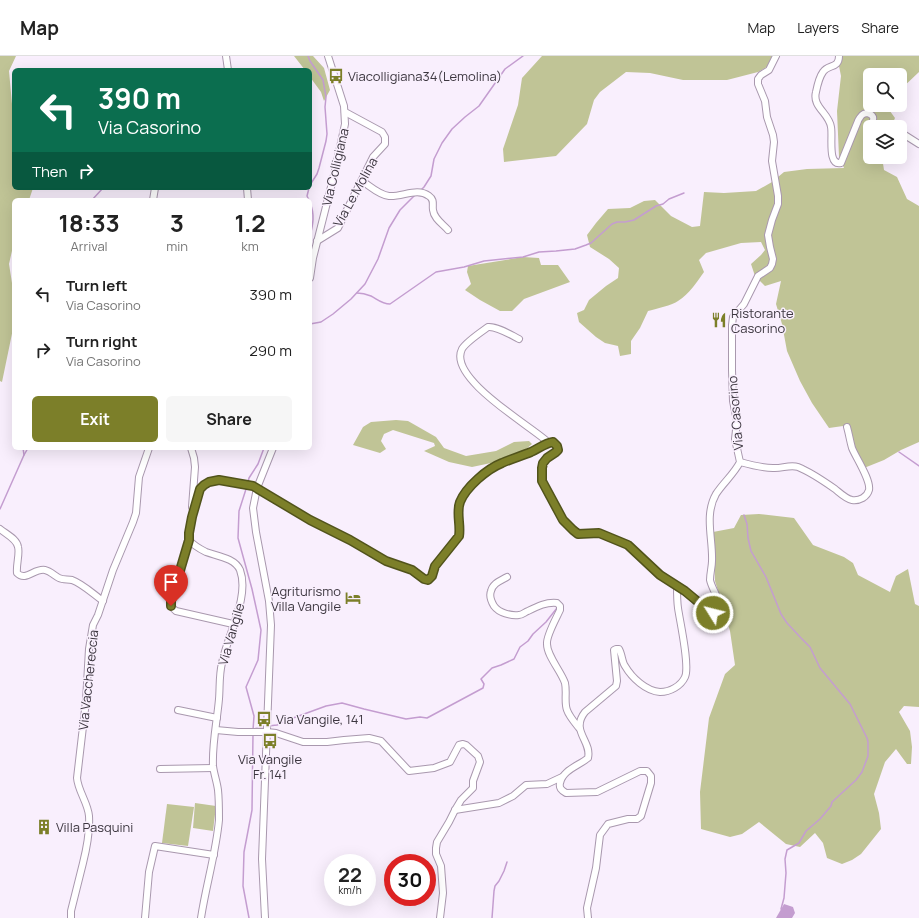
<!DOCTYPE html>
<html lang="en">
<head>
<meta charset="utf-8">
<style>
	body { margin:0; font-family:Manrope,sans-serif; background:#f6f6f6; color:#222; height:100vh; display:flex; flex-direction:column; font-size:15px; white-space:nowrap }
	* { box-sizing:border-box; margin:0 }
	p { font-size:13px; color:#767676 }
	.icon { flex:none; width:22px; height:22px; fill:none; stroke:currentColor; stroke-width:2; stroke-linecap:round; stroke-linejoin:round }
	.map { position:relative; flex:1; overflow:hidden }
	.details { position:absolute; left:12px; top:142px; width:300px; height:252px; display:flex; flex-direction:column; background:#fff; border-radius:6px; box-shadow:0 4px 16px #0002 }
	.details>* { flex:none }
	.banner { position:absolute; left:12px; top:12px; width:300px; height:122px; border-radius:6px; box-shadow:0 4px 16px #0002; background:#0b6e4f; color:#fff; overflow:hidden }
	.fabs { position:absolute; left:863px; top:12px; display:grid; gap:8px }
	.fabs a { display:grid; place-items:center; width:44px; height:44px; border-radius:6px; background:#fff; box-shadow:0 4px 16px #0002; font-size:20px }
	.speed { position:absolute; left:324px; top:798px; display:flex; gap:8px; font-size:20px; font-weight:700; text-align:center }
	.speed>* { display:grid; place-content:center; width:52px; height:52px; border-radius:50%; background:#fff; box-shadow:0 4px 16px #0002; line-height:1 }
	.speed small { font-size:10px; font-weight:400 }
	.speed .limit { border:6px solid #d22; background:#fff; color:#111 }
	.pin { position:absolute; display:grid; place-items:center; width:34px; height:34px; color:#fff; margin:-41px -17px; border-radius:50% 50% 50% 0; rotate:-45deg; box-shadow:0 0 4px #0007 }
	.pin .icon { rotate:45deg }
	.me { position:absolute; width:44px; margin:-22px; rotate:306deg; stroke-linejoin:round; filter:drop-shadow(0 0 3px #0008) }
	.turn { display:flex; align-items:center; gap:14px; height:84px; padding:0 20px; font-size:18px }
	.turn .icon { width:52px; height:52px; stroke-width:2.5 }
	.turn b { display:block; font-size:28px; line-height:34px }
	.then { display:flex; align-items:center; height:38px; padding:0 20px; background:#0003; gap:8px; font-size:15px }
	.eta { display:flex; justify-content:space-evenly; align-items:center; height:68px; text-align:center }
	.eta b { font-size:24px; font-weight:700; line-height:28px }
	.cta { display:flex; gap:8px; margin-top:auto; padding:8px 20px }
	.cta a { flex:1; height:46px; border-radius:6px; background:#7c7f29; color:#fff; font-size:16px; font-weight:700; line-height:46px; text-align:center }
	.cta a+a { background:#f6f6f6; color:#222 }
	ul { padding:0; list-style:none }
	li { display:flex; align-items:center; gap:12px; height:56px; padding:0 20px }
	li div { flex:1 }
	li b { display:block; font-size:15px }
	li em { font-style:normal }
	header { display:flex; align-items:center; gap:24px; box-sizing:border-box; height:56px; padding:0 20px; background:#fff; border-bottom:1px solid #e0e0e0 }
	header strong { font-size:19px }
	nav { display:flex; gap:22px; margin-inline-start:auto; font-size:14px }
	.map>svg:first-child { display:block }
	.green { fill:#c0c496 }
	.water { fill:#c49dd0 }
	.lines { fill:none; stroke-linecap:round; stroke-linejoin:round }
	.stream { stroke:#c49dd0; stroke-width:1.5 }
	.minor-casing { stroke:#a998ae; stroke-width:8 }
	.minor { stroke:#fff; stroke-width:6 }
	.route-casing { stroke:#51531b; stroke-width:10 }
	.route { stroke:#7c7f29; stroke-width:7 }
	.labels { text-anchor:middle; stroke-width:3; stroke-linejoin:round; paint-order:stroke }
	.poi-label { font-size:13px; fill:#3d3740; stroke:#f9effd; text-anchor:start }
	.street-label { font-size:13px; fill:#3d3740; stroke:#f9effd }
</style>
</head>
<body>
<header>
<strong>Map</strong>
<nav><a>Map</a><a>Layers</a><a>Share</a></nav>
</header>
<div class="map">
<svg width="919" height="862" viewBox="0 0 919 862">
	<rect width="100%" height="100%" fill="#f9effd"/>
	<!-- green -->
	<g class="green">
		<polygon points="0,0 16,0 9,15 12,48 14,55 14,132 33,132 29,144 14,144 14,186 9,208 12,227 14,227 14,268 2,326 0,325"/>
		<polygon points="294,0 313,0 324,12 330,34 324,45 321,36 310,21 310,14 305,14"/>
		<polygon points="542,0 772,0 767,11 758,16 727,24 683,24 650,17 626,16 600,36 594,44 587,68 556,100 504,106 503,93 518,49 522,22"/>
		<path d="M837,0H919V16L900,34V19H870V49H889L887,51L895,62L891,71H870V101H882L884,114L897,121L907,143L919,150V386L901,394L884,404L864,412L854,390L850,369L829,372L812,347L800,325L787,295L782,268L776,248L781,225L765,230L755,220L751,208L761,199L765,194L761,186L741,187L706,197L699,204L704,216C697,226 689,238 678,245C673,249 655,253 648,255L640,272L631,285V298L620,300L618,290L605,287L596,281L579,266L577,257L584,254L589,244L606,230L618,222L619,212L609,203L590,191L587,179L596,167L608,153L630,152L644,145L655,144L671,160L692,171L700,170L704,136L724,137L756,135L772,126L784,116L807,113L844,112L839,101L837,55L841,20Z"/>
		<polygon points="523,201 539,202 541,209 558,209 570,226 524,243 512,255 500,255 480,244 465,234 471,228 467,216 468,210"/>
		<polygon points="396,364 408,365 436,381 444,392 466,400 496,395 514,386 529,385 532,388 524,395 491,407 472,411 449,406 424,395 435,390 434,387 393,374 384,378 381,385 386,393 380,397 353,389 363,371 371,366"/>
		<polygon points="759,458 794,462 813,489 844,501 853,507 858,519 890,536 896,520 908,513 915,548 919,550 919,651 904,650 899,656 910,675 912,691 911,708 907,708 896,693 885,706 874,738 879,757 881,773 861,798 852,804 842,808 827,802 823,787 815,777 800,791 786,788 759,766 742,778 730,781 701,773 700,736 709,662 725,618 735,609 730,575 715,525 713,476 734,472 741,459"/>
		<polygon points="195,747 216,750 213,775 193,772"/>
		<polygon points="167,748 194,751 188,790 162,787"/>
	</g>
	<!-- water -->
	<polygon class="water" points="784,848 793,851 795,857 792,862 776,862"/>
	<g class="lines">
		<!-- stream -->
		<g class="stream">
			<polyline points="308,0 310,5 323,24 326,41 325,51 327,78 326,85 319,112 317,118 310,129"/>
			<polyline points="421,134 424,131 431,120 434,103 442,87 452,73 465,61 479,50 505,13 523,0"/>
			<polyline points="92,144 103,132"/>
			<polyline points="309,144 307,140 309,132"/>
			<path d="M310,147C315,158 313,169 310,180"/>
			<path d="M357,237C362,237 366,238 371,240C377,243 382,248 390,248L436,216L464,211L484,205L523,201L539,196L556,195L575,193L586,189L591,187L612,168L617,166H625L634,164L656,150L663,148L669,143L684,137"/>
			<polyline points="310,268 321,266 333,258 351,243 365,228 378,203 389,172 400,154 415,139"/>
			<polyline points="899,396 919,410"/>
			<polyline points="24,399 28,392"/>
			<polyline points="248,426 249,422 258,408 264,392"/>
			<polyline points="247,430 239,455 238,482 252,533 261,574 258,604 246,631 254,660 253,674"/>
			<polyline points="0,453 24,399 23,392"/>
			<polyline points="744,459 747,468 748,482 751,495 766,521 781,558 787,567 801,582 810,591 820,612 850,648 867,682 868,686 868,700 862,716 856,724 832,746 831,750 820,763 806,775 799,787 787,794 785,803 786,817 784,842 781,853"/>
			<polyline points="268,670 277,669 285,665 326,650 342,647 364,653 406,663 420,661 427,662 483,632 484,628 481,623 492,612 501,609 514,603 520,591 528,585 533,578 546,566 557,552"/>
			<polyline points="253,673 265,671"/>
			<polyline points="249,862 243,830 244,796 252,754 253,678"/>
			<polyline points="492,862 494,835 495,830 499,825 504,815 507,806"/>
		</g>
		<defs>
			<g id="minor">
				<polyline points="226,0 228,14"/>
				<path d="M839,0C839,13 828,8 823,16C820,20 817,31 816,36C812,51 829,57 831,71C833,80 827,110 841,107L858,65C858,64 861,60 862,59C865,56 871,57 873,61C874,64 872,68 871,71"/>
				<polyline points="900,76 919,88"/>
				<path d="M362,125C370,130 379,139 389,140C403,141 417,131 429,140C435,144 432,149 433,154C434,163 443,168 448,174"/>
				<polyline points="247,132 248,144"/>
				<polyline points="153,144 155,132"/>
				<polyline points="317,185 338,172 373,101 385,88 385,81 382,76 345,56"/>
				<polyline points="310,222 313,202 334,119 345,68 344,50 328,0"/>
				<path d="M519,283C511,279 497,270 488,271C481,276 466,286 462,293C447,322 531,370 549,387"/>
				<polyline points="191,392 194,402 195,411 192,451"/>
				<path d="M740,406C751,409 762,412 773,412C781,413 790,408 798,411C808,415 825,426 835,433C840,437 846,443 852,444C860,445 867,441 869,434C871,424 856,402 852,392C850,385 849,378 847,371"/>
				<path d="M0,473C6,478 17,483 18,491C20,497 16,509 17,517C26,526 34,512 45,514C50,515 55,520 59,522C63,524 68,523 72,524C83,528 93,538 103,545"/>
				<path d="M189,484L171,545C171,550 172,552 176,555L233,568"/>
				<path d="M507,521C500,525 493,527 491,535C489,540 491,545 494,550C499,557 511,560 519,559C522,559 525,556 528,555C538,550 546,546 557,547L560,550V554C557,561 546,580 547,588C547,600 561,615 565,627C567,636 564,646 567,654C569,660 575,667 579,672"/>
				<polyline points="178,654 217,662"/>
				<polyline points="216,674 238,676 267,676 276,677 303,686 327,686 344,684 369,682 381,685 409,715 434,712 450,706 459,689 463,688 466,689 478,700 480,706 473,725 473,732 461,744 455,754 449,766 437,786 436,792 436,798 441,810 443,837 440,862"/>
				<polyline points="160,713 213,712"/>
				<polyline points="455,754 499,747 513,740 526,729 547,728 562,721"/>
				<path d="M71,862V855C75,839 79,823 83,807C87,791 90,776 89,760C88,747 78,735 77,722L86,645L89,593L93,569L98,559L113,514L133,466L136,457L139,421L149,392"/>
				<polyline points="145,862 149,816 155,790 214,799"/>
				<path d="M201,862C206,829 216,797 219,764C219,754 219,743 218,734C217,726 214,718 213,710C212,687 217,666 219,643C220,631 219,619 222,607C227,580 250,541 240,514C235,502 217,500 206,496C200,493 194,490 189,484V477L192,461L200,433L204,429L209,426L219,424L253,430L310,464L350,484L386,505L412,514L424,523L427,524L432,520L435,510L459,480C461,469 456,457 460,446C466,431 487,413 502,407C511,403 521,400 531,396C538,393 545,387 553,386L557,390L558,394L556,396L547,402L543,407L542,412V425L563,464L573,474L578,478L599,477L628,489L661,519L685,535L709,555C713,557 715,558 719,556C722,545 712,534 710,524C710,517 712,511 712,505C713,483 704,459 716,438C723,427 734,418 740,406L735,383L737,365L733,345L732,314V269L733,261L744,248L758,220L770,212L772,208L773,203L770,191L768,179L772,164L778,148V140L772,105L774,86L773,79L767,61L765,45L758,28V23L761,19L769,14L776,0"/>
				<polyline points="265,862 262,803 266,698 271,569 269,545 256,476 253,452 257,432 273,392"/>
				<path d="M588,862L587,852L596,812L600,779L608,768L628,763H637L641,760L651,727V720L647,715H640L597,736L566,737C561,734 559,732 560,727C563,714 578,710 588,702C592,685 570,675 585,656L616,630L617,625L614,594L616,593H619C622,598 622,606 625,610C632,622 646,635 660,636C670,636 681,630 685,621C690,610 680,566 678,552C677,545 677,537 677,530"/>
			</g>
		</defs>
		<!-- minor casing -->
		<use href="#minor" class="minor-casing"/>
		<!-- minor -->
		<use href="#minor" class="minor"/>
	</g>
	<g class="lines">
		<defs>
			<path id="route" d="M171,550V545L189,484V477L192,461L200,433L204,429L209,426L219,424L253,430L310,464L350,484L386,505L412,514L424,523L428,524L432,520L435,510L459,480C461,469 456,457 460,446C466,431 487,413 502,407C511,403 521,400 531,396C538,393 545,387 553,386L557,390L558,394L556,396L547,402L543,407L542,412V425L563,464L573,474L578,478L599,477L628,489L660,519L685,535L709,555L713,557"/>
		</defs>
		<!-- route casing -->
		<use href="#route" class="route-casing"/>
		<!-- route -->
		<use href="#route" class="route"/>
	</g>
	<!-- icons -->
	<defs>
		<symbol id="bus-bare" viewBox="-9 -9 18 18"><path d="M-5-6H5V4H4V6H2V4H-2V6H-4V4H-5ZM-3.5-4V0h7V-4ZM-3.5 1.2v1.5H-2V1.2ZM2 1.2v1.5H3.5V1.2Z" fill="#7c7f29" stroke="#f9effd" stroke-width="2.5" paint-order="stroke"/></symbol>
		<symbol id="restaurant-bare" viewBox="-9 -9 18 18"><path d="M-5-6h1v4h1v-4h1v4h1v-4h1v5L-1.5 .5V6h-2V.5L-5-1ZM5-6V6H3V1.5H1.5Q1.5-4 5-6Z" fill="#7c7f29" stroke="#f9effd" stroke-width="2.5" paint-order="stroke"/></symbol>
		<symbol id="hotel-bare" viewBox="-9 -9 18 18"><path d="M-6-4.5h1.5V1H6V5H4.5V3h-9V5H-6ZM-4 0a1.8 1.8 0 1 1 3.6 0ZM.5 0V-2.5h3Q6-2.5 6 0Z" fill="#7c7f29" stroke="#f9effd" stroke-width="2.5" paint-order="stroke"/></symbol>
		<symbol id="building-bare" viewBox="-9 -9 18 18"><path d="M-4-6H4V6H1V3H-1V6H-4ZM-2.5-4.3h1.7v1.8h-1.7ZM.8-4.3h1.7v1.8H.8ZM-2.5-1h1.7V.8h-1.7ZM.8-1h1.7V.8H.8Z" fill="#7c7f29" stroke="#f9effd" stroke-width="2.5" paint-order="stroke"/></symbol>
	</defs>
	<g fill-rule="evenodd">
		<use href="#bus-bare" x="325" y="9" width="22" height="22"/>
		<use href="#restaurant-bare" x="708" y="253" width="22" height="22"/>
		<use href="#hotel-bare" x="342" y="531" width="22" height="22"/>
		<use href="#bus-bare" x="253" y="652" width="22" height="22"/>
		<use href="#bus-bare" x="259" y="674" width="22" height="22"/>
		<use href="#building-bare" x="33" y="760" width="22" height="22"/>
	</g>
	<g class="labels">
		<!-- poi labels -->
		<g class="poi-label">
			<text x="348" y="25">Viacolligiana34(Lemolina)</text>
			<text x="731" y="262">Ristorante<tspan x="731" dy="15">Casorino</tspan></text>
			<text x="341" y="540" text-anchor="end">Agriturismo<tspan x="341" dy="15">Villa Vangile</tspan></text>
			<text x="276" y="668">Via Vangile, 141</text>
			<text x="270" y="708" text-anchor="middle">Via Vangile<tspan x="270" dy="15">Fr. 141</tspan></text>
			<text x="56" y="776">Villa Pasquini</text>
		</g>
		<!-- street labels -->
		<g class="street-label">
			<text transform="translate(335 111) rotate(-77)" y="5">Via Colligiana</text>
			<text transform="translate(355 136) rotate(-61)" y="5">Via Le Molina</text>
			<text transform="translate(735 357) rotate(-95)" y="5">Via Casorino</text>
			<text transform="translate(231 578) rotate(-74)" y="5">Via Vangile</text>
			<text transform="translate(88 624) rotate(-84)" y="5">Via Vacchereccia</text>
		</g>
	</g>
</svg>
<div class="fabs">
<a><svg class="icon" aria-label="search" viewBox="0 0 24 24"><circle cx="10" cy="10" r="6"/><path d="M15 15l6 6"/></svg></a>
<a><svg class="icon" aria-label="layers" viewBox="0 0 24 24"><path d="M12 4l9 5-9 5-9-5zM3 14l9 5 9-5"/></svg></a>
</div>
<div class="speed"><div>22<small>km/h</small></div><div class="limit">30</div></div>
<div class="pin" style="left:171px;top:550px;background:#d93025"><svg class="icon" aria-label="arrive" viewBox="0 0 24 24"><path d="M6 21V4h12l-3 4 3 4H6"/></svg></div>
<svg class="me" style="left:713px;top:557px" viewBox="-20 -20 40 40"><circle r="17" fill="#7c7f29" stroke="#fff" stroke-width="3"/><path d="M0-11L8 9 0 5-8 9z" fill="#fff"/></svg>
<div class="banner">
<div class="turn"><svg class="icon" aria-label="left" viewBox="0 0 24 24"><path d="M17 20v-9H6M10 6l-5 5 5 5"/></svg><div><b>390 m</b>Via Casorino</div></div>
<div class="then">Then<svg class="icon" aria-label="right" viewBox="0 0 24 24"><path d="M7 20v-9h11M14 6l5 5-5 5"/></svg></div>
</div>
<section class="details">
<div class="eta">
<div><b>18:33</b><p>Arrival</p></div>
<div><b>3</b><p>min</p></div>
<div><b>1.2</b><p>km</p></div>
</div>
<ul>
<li><svg class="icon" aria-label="left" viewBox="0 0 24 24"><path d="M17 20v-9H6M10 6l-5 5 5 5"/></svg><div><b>Turn left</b><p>Via Casorino</p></div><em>390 m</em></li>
<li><svg class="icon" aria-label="right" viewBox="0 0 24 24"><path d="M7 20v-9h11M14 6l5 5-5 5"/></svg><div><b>Turn right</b><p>Via Casorino</p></div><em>290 m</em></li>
</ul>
<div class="cta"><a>Exit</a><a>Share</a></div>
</section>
</div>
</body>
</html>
